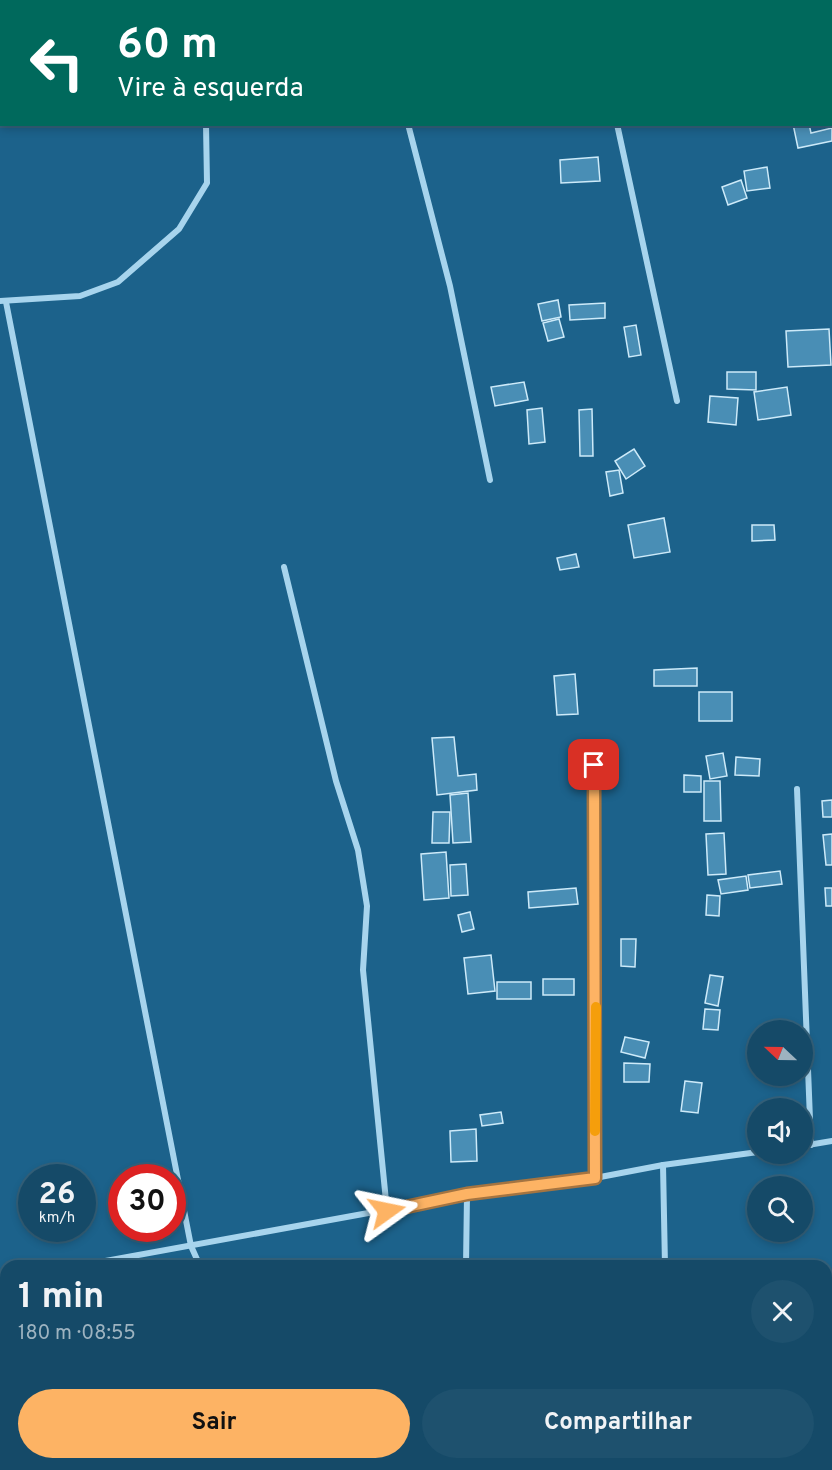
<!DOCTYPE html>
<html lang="pt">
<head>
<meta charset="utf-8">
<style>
	body { margin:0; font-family:Overpass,sans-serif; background:#1e516e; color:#f1f3f6; height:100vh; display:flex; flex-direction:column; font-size:22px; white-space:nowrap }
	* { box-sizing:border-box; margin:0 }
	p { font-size:20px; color:#9db3c0 }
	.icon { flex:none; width:33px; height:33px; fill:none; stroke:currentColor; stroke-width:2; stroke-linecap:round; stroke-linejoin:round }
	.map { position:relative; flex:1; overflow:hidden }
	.drawer { position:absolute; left:0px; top:1260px; width:832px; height:210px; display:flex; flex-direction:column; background:#154a68; border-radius:18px 18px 0 0; box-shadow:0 3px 9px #0003,0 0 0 2px #34627c }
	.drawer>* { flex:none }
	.hud { position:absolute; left:0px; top:0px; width:832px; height:126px; box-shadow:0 3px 9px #0003,0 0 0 2px #34627c; background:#00695c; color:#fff; overflow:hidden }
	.needle { width:39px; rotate:292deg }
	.tools { position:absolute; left:747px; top:1020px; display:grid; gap:12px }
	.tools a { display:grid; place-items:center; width:66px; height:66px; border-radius:50%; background:#154a68; box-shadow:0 3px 9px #0003,0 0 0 2px #34627c; font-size:30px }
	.speed { position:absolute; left:18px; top:1164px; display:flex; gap:12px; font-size:30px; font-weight:700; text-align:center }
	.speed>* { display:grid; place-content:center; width:78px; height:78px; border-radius:50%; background:#154a68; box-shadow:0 3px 9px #0003,0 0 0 2px #34627c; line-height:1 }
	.speed small { font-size:15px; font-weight:400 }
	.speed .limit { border:9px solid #d22; background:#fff; color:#111 }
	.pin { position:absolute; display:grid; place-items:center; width:51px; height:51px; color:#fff; margin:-26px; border-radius:12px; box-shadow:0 3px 9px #0006 }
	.me { position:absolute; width:66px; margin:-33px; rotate:78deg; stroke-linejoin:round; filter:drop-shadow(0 0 4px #0008) }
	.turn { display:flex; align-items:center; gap:21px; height:126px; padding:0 18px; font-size:27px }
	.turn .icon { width:78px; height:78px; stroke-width:2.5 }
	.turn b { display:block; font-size:42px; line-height:51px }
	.round { display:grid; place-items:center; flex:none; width:63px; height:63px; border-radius:32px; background:#1e516e }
	.headline { display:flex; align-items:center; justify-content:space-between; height:102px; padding:0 18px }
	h1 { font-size:36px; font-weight:700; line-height:45px }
	.cta { display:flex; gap:12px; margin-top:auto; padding:12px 18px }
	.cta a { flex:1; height:69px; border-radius:36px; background:#fdb364; color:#111; font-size:24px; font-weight:700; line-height:69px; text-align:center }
	.cta a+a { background:#1e516e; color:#f1f3f6 }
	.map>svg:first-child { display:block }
	.building { fill:#498eb5; stroke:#cdeaf9; stroke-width:1.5 }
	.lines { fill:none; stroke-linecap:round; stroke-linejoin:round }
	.minor { stroke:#a7d4ed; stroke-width:6 }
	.route-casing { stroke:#a47441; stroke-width:15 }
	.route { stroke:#fdb364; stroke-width:10 }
	.slow { stroke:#f59e0b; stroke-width:10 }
</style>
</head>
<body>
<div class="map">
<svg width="832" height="1470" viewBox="0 0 832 1470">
	<rect width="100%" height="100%" fill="#1c628b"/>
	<!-- building -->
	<g class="building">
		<polygon points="472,0 512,0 513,2 472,2"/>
		<polygon points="788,0 832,0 832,3 831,2"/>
		<polygon points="793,124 809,124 811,133 832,128 832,141 798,148"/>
		<polygon points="598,157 600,181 561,183 560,160"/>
		<polygon points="767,167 770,188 747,191 744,171"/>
		<polygon points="741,180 747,198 728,205 722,187"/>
		<polygon points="558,300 561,317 542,321 538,304"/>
		<polygon points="605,303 605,318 570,320 569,305"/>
		<polygon points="559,319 564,337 548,341 543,323"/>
		<polygon points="636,325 641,355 629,357 624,327"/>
		<polygon points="829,329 831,365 788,367 786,331"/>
		<polygon points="727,372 756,372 756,390 727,389"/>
		<polygon points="524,382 528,400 495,406 491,387"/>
		<polygon points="787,387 791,415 758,420 754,392"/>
		<polygon points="710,396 738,398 736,425 708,422"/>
		<polygon points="542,408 545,442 529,444 527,410"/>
		<polygon points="592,409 593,456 580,456 579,410"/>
		<polygon points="634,449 645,466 626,479 615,461"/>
		<polygon points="619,470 623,493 610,496 606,472"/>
		<polygon points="664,518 670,552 634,558 628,525"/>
		<polygon points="752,525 774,525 775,540 752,541"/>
		<polygon points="576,554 579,567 560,570 557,558"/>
		<polygon points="697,668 697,686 654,686 654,670"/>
		<polygon points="575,674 578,714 557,715 554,676"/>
		<rect x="699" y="692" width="33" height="29"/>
		<polygon points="454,737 458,776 476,774 477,790 437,795 432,738"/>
		<polygon points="723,753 727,776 710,779 706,756"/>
		<polygon points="736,757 760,759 759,776 735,775"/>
		<polygon points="684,775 701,776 701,792 684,792"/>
		<polygon points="704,781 720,781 721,821 704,821"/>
		<polygon points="468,793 471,842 453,843 450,795"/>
		<polygon points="832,800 832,817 823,817 822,801"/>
		<polygon points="433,812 450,812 449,843 432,843"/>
		<polygon points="724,833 726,874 708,875 706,834"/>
		<polygon points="832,834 832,865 826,865 823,835"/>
		<polygon points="446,852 449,898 424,900 421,854"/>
		<polygon points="466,864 468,895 451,896 450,865"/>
		<polygon points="780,871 782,884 750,888 748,875"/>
		<polygon points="746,876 748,890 721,894 718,880"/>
		<polygon points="576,888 578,904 529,908 528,892"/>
		<polygon points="825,888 832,888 832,906 826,906"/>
		<polygon points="707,895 720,896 719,916 706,915"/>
		<polygon points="470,912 474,929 462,932 458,915"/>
		<polygon points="621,939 636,939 635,967 621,966"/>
		<polygon points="491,955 495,991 468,994 464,958"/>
		<polygon points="710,975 723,977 718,1006 705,1003"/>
		<rect x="543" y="979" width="31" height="16"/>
		<rect x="497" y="982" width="34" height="17"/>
		<polygon points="705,1009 720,1010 718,1030 703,1029"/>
		<polygon points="625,1037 649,1042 645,1058 621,1052"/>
		<polygon points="624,1063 650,1064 649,1082 624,1082"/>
		<polygon points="685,1081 702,1083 698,1113 681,1111"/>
		<polygon points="501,1112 503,1123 482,1126 480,1115"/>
		<polygon points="476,1129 477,1161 451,1162 450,1131"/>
	</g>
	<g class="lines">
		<!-- minor -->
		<g class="minor">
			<polyline points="184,0 185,2"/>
			<polyline points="376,0 377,2"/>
			<polyline points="591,0 591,2"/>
			<polyline points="408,124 450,286 490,480"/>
			<polyline points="617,124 677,401"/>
			<polyline points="0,301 80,296 118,282 179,229 207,183 206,124"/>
			<polyline points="6,302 191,1246 200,1266"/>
			<polyline points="284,567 336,781 358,850 367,906 363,970 387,1211"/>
			<polyline points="594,765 595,1178"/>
			<polyline points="797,789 811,1145"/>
			<polyline points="802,1146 832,1141"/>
			<polyline points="663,1165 665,1266"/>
			<polyline points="78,1266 467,1195 595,1178 663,1165 758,1152"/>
			<polyline points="466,1266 467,1195"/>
			<polyline points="0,1280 6,1279"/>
			<polyline points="0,1328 6,1343"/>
			<polyline points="55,1464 57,1470"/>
			<polyline points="667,1464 667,1470"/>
			<polyline points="281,1470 282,1464"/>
			<polyline points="465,1470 465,1464"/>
		</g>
	</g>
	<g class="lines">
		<defs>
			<polyline id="route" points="387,1211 467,1194 595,1178 594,765"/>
		</defs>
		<!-- route casing -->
		<use href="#route" class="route-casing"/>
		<!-- route -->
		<use href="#route" class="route"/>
		<!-- slow -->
		<polyline class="slow" points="595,1131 596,1007"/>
	</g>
</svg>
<div class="tools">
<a><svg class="needle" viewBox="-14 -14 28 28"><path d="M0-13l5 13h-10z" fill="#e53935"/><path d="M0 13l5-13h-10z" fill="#9db3c0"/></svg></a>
<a><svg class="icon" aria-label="sound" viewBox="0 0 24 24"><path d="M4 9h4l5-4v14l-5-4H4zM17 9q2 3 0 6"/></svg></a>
<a><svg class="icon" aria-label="search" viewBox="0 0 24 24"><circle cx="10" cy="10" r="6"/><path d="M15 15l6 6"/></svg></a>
</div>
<div class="speed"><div>26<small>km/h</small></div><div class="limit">30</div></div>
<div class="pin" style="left:594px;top:765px;background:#d93025"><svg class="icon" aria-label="arrive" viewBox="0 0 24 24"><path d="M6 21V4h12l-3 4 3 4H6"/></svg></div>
<svg class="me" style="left:387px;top:1211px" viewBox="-20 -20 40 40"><path d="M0-17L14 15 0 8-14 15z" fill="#fdb364" stroke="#fff" stroke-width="4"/></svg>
<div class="hud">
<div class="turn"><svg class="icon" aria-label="left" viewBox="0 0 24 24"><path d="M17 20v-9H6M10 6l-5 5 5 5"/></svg><div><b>60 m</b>Vire à esquerda</div></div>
</div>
<section class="drawer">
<div class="headline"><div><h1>1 min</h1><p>180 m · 08:55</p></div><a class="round"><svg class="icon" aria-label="close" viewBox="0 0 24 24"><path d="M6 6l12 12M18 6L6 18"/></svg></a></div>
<div class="cta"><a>Sair</a><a>Compartilhar</a></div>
</section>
</div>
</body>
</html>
